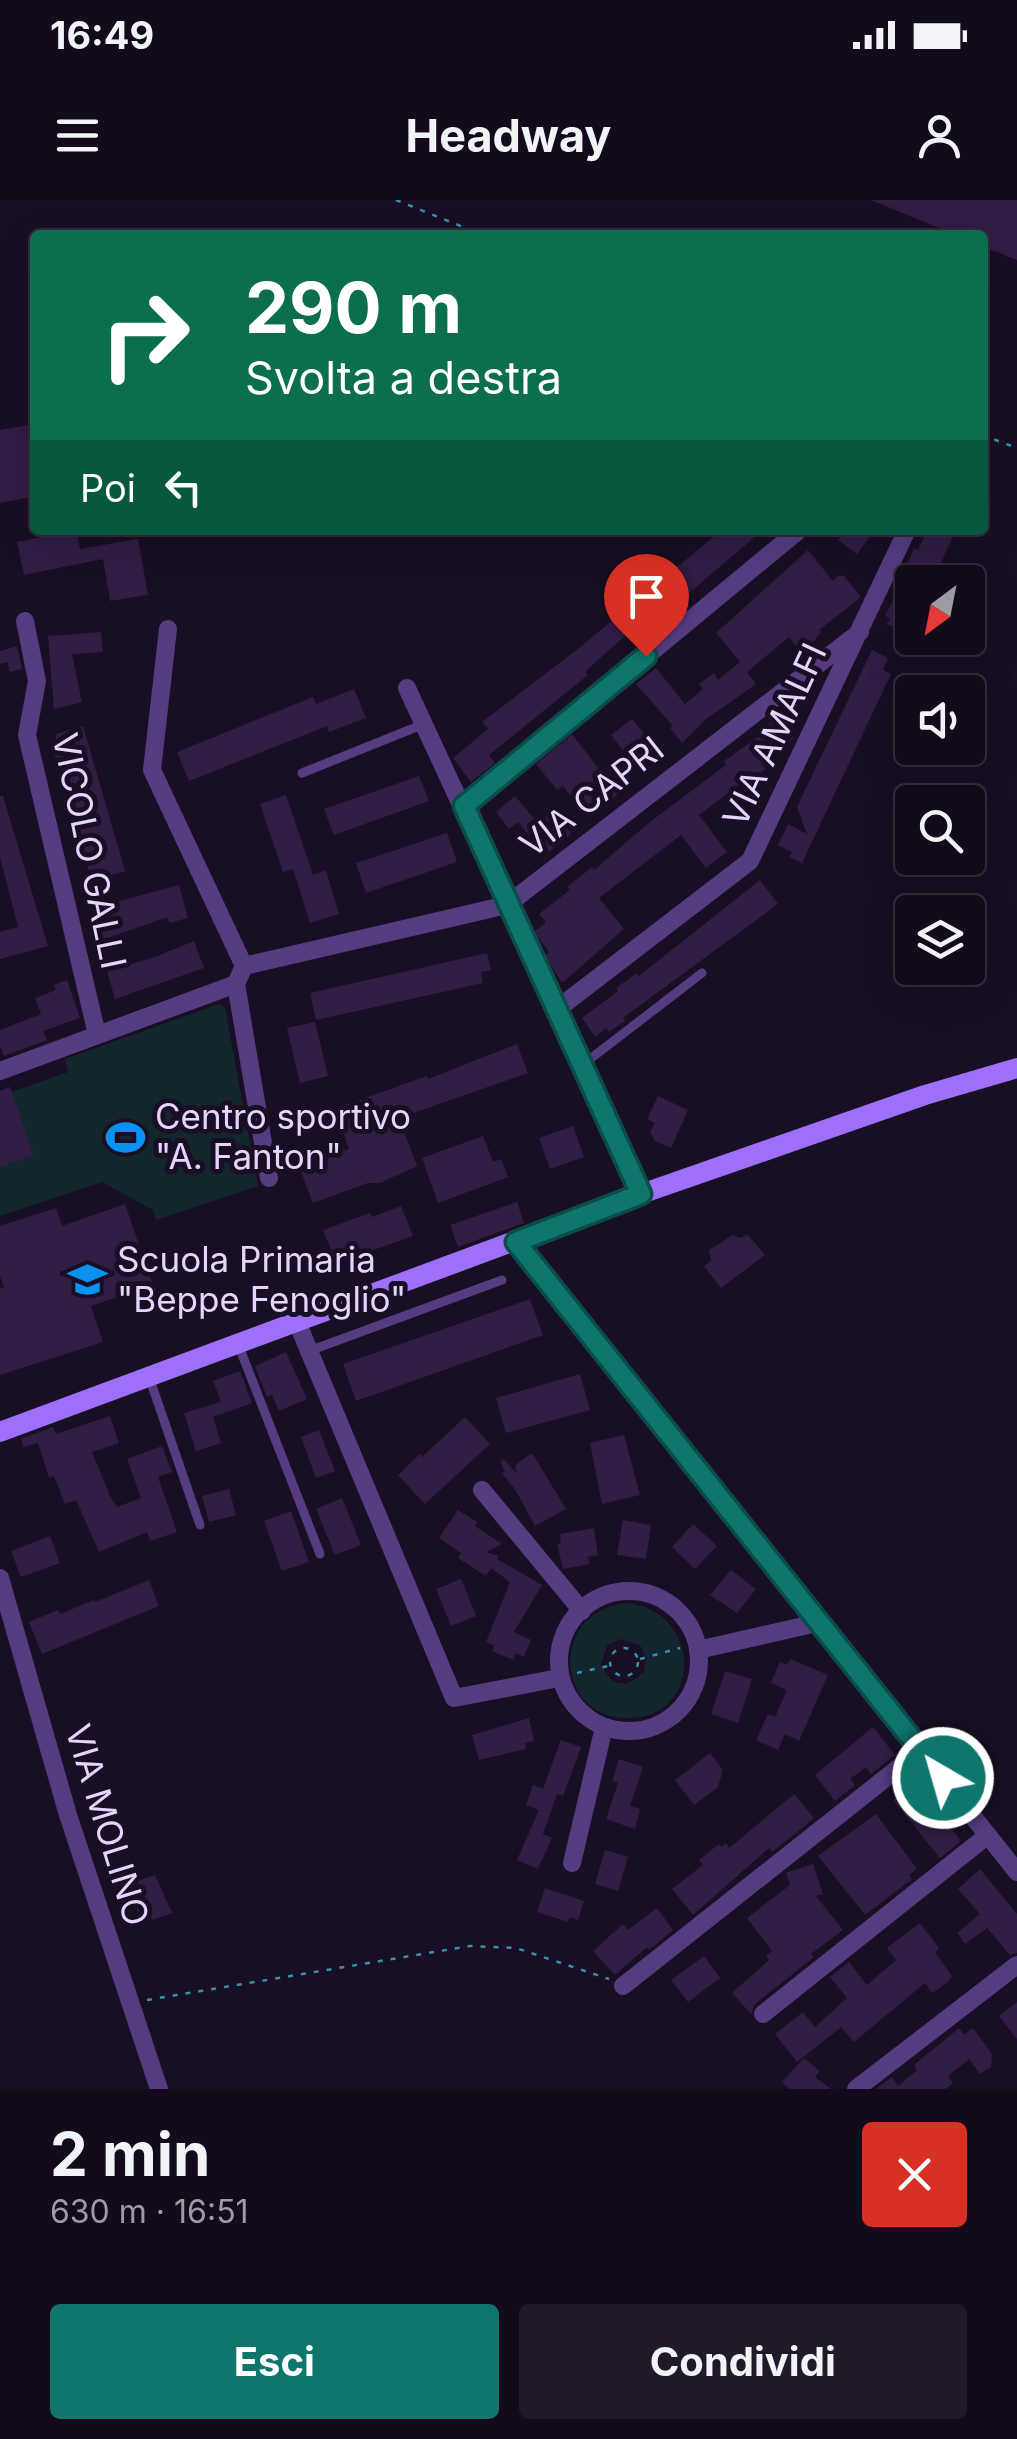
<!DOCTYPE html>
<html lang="it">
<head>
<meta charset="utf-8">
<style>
	body { margin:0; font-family:Inter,sans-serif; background:#201928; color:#f1f3f6; height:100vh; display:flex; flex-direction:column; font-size:38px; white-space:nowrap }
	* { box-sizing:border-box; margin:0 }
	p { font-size:32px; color:#9d9ba3 }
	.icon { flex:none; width:55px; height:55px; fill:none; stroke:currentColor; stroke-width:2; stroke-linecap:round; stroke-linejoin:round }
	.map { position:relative; height:1889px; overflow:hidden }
	.side { display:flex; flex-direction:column; background:#130b1b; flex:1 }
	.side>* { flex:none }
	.guide { position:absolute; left:30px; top:30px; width:958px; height:305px; border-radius:10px; box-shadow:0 10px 40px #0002,0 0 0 2px #322b3a; background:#0b6e4f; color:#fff; overflow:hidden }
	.needle { width:65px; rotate:212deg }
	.tools { position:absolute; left:895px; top:365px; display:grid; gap:20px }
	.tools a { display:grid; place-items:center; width:90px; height:90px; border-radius:10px; background:#130b1b; box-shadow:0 10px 40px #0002,0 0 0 2px #322b3a; font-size:50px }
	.pin { position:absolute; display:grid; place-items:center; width:85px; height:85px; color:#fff; margin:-102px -42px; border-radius:50% 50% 50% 0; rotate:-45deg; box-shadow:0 0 10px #0007 }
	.pin .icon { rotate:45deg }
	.me { position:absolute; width:110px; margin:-55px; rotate:322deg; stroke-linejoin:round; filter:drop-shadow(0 0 8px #0008) }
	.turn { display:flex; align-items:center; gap:35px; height:210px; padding:0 50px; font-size:45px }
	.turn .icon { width:130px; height:130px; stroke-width:2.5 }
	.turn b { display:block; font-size:70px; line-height:85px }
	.then { display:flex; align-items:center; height:95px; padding:0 50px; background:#0003; gap:20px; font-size:38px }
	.round { display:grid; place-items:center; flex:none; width:105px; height:105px; border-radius:10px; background:#201928 }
	.summary { display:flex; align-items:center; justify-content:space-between; height:170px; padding:0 50px }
	h1 { font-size:60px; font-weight:700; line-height:75px }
	.button { display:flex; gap:20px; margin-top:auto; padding:20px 50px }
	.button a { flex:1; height:115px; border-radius:10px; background:#0f766e; color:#fff; font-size:40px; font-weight:700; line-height:115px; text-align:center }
	.button a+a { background:#201928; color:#f1f3f6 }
	.status { display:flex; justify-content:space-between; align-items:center; height:70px; padding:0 50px; background:#130b1b; direction:ltr }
	.status svg { height:28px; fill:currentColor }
	header { display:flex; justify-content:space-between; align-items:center; height:130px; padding:0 50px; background:#130b1b; font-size:45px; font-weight:700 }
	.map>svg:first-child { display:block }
	.green { fill:#13262d; fill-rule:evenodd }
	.building { fill:#311c44 }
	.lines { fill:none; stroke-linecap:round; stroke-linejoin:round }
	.path { stroke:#3491b1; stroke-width:2.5; stroke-dasharray:5 8; stroke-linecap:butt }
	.lane { stroke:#553c81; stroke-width:9 }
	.street { stroke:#553c81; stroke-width:18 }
	.secondary { stroke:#9e6ff9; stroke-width:20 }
	.route-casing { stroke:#0a4d48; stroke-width:25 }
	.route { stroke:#0f766e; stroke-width:18 }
	.labels { text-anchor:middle; stroke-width:10; stroke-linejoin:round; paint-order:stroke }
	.street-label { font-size:35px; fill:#e6d4fd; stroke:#190f24 }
	.poi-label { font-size:35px; fill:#e6d4fd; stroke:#190f24; text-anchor:start }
</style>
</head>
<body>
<div class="status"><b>16:49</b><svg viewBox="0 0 49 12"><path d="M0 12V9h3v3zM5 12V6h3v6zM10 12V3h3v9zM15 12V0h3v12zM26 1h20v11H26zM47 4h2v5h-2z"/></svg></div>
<header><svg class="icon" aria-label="menu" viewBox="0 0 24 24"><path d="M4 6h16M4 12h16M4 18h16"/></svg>Headway<svg class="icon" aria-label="person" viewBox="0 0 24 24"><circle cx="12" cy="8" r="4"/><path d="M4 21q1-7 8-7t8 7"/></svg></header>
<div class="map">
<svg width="1017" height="1889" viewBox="0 0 1017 1889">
	<rect width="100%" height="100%" fill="#190f24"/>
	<!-- green -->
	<g class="green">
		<polygon points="219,804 225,808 258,986 156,1020 153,1010 102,982 0,1016 0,891 10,887 12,892 68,872 65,859"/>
		<path d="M626,1403C701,1410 704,1514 632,1518C556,1523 546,1413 626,1403ZM620,1439L640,1445L646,1458L644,1473L627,1484L613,1482L601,1465L607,1446Z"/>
	</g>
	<!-- building -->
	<g class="building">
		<polygon points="871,0 1017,0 1017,60 982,46 982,35 956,35"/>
		<polygon points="29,225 35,254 35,296 0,303 0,230"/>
		<polygon points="76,330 80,349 138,339 148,395 110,401 103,359 24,375 17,342"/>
		<polygon points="722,330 763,330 668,411 666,409 637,432 634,429 611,448 585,472 588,475 489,555 495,563 471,582 453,558 488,529 482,522 579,448"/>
		<polygon points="846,330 875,330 857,354 838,340"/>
		<polygon points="927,330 956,330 932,382 912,382 912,425 909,434 887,424 890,418 885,416 911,366 907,364 914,348 918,350"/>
		<polygon points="808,350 833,381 839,375 844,376 861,397 819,430 821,432 813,442 800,451 789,437 747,472 756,484 706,519 682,543 670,528 673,526 636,484 656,468 685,504 703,489 699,484 714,473 718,480 740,462 716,433"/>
		<polygon points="101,432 103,452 72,454 82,502 54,509 48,436"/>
		<polygon points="17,446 22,469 10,472 7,462 0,464 0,451"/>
		<polygon points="872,450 888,458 883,470 891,474 802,663 789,657 792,652 778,645 788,624 807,634 797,607"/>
		<polygon points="354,489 366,518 329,532 327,526 189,581 177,552 313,497 316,504"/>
		<polygon points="784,512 795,527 789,531 794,538 761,563 765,569 759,574 763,579 746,591 740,584 699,615 727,652 706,668 681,635 599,698 624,729 562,783 545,756 549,752 534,732 546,722 539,714 570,690 567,687 592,667 594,670 650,622 726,565 724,561 761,535 758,532"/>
		<polygon points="632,519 664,557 642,575 611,535"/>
		<polygon points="83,526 125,671 92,681 51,542 56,541 56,534"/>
		<polygon points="572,534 618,594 592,615 583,605 580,607 563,586 557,590 536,564"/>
		<polygon points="419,576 429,601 334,635 324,609"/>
		<polygon points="286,595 313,675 326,670 339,714 310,723 293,669 283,672 260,604"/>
		<polygon points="0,596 3,596 48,746 0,759 0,732 18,727 0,657"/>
		<polygon points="515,596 538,623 553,611 571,634 545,655 518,622 509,629 496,612"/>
		<polygon points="447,633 457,662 366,693 356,663"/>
		<polygon points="760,680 778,704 623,818 625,821 609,832 606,828 595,837 582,818 618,791 616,788 637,773 639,776"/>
		<polygon points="179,685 188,718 169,723 168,717 101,740 92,712 112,703"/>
		<polygon points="194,741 204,768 115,799 107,771 155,757"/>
		<polygon points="487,753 491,770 481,772 483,783 316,820 310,793"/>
		<polygon points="67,780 80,818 43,831 47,840 4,856 0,847 0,830 41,814 35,798 56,790 54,785"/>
		<polygon points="315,822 328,876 300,883 287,828"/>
		<polygon points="517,844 528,873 399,918 417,966 380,983 368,983 313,1003 299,967 349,949 339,921 346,919 342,906 427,876 428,879"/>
		<polygon points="10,887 34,955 0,967 0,891"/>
		<polygon points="658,896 688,910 671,948 655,941 650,932 655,923 647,919"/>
		<polygon points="573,926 584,957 550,969 539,938"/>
		<polygon points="483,936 493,962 501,959 508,977 438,1003 422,958"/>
		<polygon points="517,1002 524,1023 458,1047 450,1025"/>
		<polygon points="125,1004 153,1085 91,1106 103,1142 0,1175 0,1088 4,1087 0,1076 0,1026 56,1008 62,1026"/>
		<polygon points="401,1006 413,1036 362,1054 360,1048 344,1055 337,1050 332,1052 323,1030 370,1013 372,1017"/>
		<polygon points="747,1034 765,1055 721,1088 704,1066 711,1061 709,1050 733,1035 741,1038"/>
		<polygon points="530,1099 543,1135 356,1201 343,1164"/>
		<polygon points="286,1152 307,1199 279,1211 272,1195 267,1197 255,1166"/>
		<polygon points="240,1171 252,1203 213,1217 221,1243 196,1251 184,1213 221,1202 213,1181"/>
		<polygon points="580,1174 590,1210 506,1233 496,1198"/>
		<polygon points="110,1216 119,1243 92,1252 111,1298 117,1307 141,1298 127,1259 162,1246 172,1272 158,1277 177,1332 150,1341 147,1332 99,1352 76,1300 65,1304 54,1276 49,1278 38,1243 23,1247 21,1239 53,1227 56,1234"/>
		<polygon points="465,1217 490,1244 425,1304 398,1275 420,1254 422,1257"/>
		<polygon points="319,1230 335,1271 316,1278 301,1237"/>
		<polygon points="624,1235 640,1295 602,1304 590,1243"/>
		<polygon points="532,1253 566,1309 535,1326 516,1291 502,1273 505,1271 500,1262 504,1259 517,1274 515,1265"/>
		<polygon points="229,1289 236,1315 209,1322 202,1296"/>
		<polygon points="342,1298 361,1345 335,1355 316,1309"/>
		<polygon points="458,1310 477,1322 475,1326 502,1344 486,1352 499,1356 497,1359 542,1385 514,1432 531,1440 524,1457 516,1453 513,1460 492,1451 494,1446 486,1442 510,1382 491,1368 486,1376 458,1358 461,1353 439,1338"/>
		<polygon points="291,1311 309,1362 282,1371 264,1321"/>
		<polygon points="623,1320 651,1325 646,1359 617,1355"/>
		<polygon points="693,1324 717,1346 695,1369 672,1347"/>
		<polygon points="594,1328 598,1355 588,1357 589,1364 563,1369 557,1344 561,1343 560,1334"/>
		<polygon points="50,1336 60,1363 21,1377 11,1351"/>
		<polygon points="731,1370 756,1389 737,1413 710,1395"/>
		<polygon points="461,1379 476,1416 451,1426 436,1389"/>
		<polygon points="149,1380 159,1406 42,1454 29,1422 58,1410 60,1414 94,1400 95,1402"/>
		<polygon points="790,1459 828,1475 799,1541 785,1534 778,1550 756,1540 768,1514 775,1517 787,1490 771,1483 780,1462 787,1465"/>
		<polygon points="725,1471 752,1479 738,1523 711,1514"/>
		<polygon points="529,1518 534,1541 525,1543 526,1549 479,1560 472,1535"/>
		<polygon points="873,1527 895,1555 871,1574 866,1567 850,1579 855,1585 835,1601 815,1575"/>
		<polygon points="561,1540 581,1547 563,1596 557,1594 543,1634 552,1638 538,1669 517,1660 539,1610 526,1605 533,1585 543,1589"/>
		<polygon points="710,1553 723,1570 718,1587 694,1605 675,1580"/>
		<polygon points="619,1559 643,1567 630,1606 640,1609 635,1629 606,1619 618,1583 612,1581"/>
		<polygon points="915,1572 936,1597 930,1602 961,1641 940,1658 893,1600 899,1596 894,1590"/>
		<polygon points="794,1594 814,1618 772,1652 769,1648 693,1715 672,1689 703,1665 699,1660 719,1644 721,1647 726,1643 729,1648"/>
		<polygon points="876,1614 917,1669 909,1675 912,1679 865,1715 818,1656"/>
		<polygon points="605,1650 628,1657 618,1691 595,1684"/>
		<polygon points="813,1664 823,1694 816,1696 843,1730 811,1754 814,1757 755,1804 751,1814 732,1793 769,1760 766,1756 772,1751 747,1718 790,1685 786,1673"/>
		<polygon points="980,1669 1017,1714 1017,1753 1010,1755 987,1728 965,1744 957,1733 980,1714 958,1689"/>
		<polygon points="155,1675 172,1713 152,1720 150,1714 140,1718 128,1684"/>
		<polygon points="545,1688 584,1701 578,1720 570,1717 568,1722 537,1712"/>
		<polygon points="657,1708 673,1730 649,1750 647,1747 615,1775 593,1751 623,1724 628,1730"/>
		<polygon points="920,1723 939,1748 935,1752 952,1776 948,1782 932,1793 925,1783 854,1842 841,1827 797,1862 775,1834 803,1812 815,1827 847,1798 830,1777 849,1762 867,1785 896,1760 887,1748"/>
		<polygon points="704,1756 720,1778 688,1802 671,1780"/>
		<polygon points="1017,1802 1017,1839 999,1816"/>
		<polygon points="959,1828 964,1835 973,1828 992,1854 991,1867 980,1874 969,1859 948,1876 953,1883 945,1889 876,1889 892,1877 898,1886 917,1870 914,1865"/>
		<polygon points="804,1858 820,1871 815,1877 831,1889 790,1889 782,1882"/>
	</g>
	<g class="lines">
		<!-- path -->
		<g class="path">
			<polyline points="396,0 483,35"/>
			<polyline points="982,235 1017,248"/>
			<circle cx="624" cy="1462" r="14"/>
			<polyline points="640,1459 680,1448"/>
			<polyline points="577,1473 608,1466"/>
			<polyline points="147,1800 470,1746 516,1748 609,1779"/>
		</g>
		<!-- lane -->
		<g class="lane">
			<polyline points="302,573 424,524"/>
			<polyline points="581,866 702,773"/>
			<polyline points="238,1144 320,1354"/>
			<polyline points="309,1151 502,1080"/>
			<polyline points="149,1177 200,1325"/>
		</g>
		<!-- street -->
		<g class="street">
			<polyline points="25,421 37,481 27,535 97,835"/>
			<polyline points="168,429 152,570 244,766"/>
			<polyline points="407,488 641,994"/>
			<polyline points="464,607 799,330"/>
			<polyline points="244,766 507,705 860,432"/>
			<polyline points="236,784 269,978"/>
			<polyline points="556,810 750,661 907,330"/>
			<polyline points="0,871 236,784 244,766"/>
			<polyline points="515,1042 1017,1672"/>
			<polyline points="297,1122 454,1498 559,1478"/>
			<polyline points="482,1290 582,1411"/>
			<polyline points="0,1378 68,1615 159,1889"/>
			<circle cx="629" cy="1461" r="70"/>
			<polyline points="698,1450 821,1422"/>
			<polyline points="572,1663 604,1527"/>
			<polyline points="623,1786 921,1550"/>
			<polyline points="763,1814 988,1635"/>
			<polyline points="856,1889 1017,1765"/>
		</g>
		<!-- secondary -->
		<polyline class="secondary" points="0,1232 641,994 925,895 1017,868"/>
	</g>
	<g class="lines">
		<defs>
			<polyline id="route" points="646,456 464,606 641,994 516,1042 943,1578"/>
		</defs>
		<!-- route casing -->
		<use href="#route" class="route-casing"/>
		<!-- route -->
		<use href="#route" class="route"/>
	</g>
	<!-- icons -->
	<defs>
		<symbol id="stadium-bare" viewBox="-9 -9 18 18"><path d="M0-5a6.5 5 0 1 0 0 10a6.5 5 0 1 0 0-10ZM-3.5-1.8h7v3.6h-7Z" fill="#0a92f3" stroke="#190f24" stroke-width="2.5" paint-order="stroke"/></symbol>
		<symbol id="school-bare" viewBox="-9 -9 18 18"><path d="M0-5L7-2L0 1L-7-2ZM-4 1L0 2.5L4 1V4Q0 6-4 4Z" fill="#0a92f3" stroke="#190f24" stroke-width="2.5" paint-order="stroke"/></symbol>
	</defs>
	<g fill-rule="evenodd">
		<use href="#stadium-bare" x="98" y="910" width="55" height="55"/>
		<use href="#school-bare" x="60" y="1052" width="55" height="55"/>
	</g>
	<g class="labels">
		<!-- street labels -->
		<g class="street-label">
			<text transform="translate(775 535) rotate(-65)" y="12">VIA AMALFI</text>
			<text transform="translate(592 597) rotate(-38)" y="12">VIA CAPRI</text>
			<text transform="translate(89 651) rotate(78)" y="12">VICOLO GALLI</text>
			<text transform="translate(107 1625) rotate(73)" y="12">VIA MOLINO</text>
		</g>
		<!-- poi labels -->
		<g class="poi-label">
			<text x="155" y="929">Centro sportivo<tspan x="155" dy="40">"A. Fanton"</tspan></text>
			<text x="117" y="1072">Scuola Primaria<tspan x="117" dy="40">"Beppe Fenoglio"</tspan></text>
		</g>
	</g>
</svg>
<div class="tools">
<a><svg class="needle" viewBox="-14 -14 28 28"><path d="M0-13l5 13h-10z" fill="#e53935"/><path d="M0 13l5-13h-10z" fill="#9d9ba3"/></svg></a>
<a><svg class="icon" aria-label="sound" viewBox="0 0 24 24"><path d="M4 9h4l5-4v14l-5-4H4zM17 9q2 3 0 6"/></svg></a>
<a><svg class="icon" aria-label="search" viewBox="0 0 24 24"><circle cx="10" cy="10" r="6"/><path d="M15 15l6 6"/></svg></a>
<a><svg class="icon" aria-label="layers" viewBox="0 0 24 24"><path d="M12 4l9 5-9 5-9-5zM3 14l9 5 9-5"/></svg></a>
</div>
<div class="pin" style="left:646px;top:456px;background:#d93025"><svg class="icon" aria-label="arrive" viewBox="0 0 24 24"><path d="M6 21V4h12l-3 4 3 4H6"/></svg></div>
<svg class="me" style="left:943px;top:1578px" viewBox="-20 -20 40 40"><circle r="17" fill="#0f766e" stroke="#fff" stroke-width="3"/><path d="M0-11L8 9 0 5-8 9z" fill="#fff"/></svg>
<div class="guide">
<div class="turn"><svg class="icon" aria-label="right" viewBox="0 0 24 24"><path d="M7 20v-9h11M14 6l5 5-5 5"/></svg><div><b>290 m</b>Svolta a destra</div></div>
<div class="then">Poi<svg class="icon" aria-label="left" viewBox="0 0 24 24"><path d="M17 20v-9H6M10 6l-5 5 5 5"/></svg></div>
</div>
</div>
<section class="side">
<div class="summary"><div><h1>2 min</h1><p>630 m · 16:51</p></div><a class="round" style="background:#d93025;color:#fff"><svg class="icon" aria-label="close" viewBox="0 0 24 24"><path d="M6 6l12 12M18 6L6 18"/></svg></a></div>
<div class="button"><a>Esci</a><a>Condividi</a></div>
</section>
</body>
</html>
